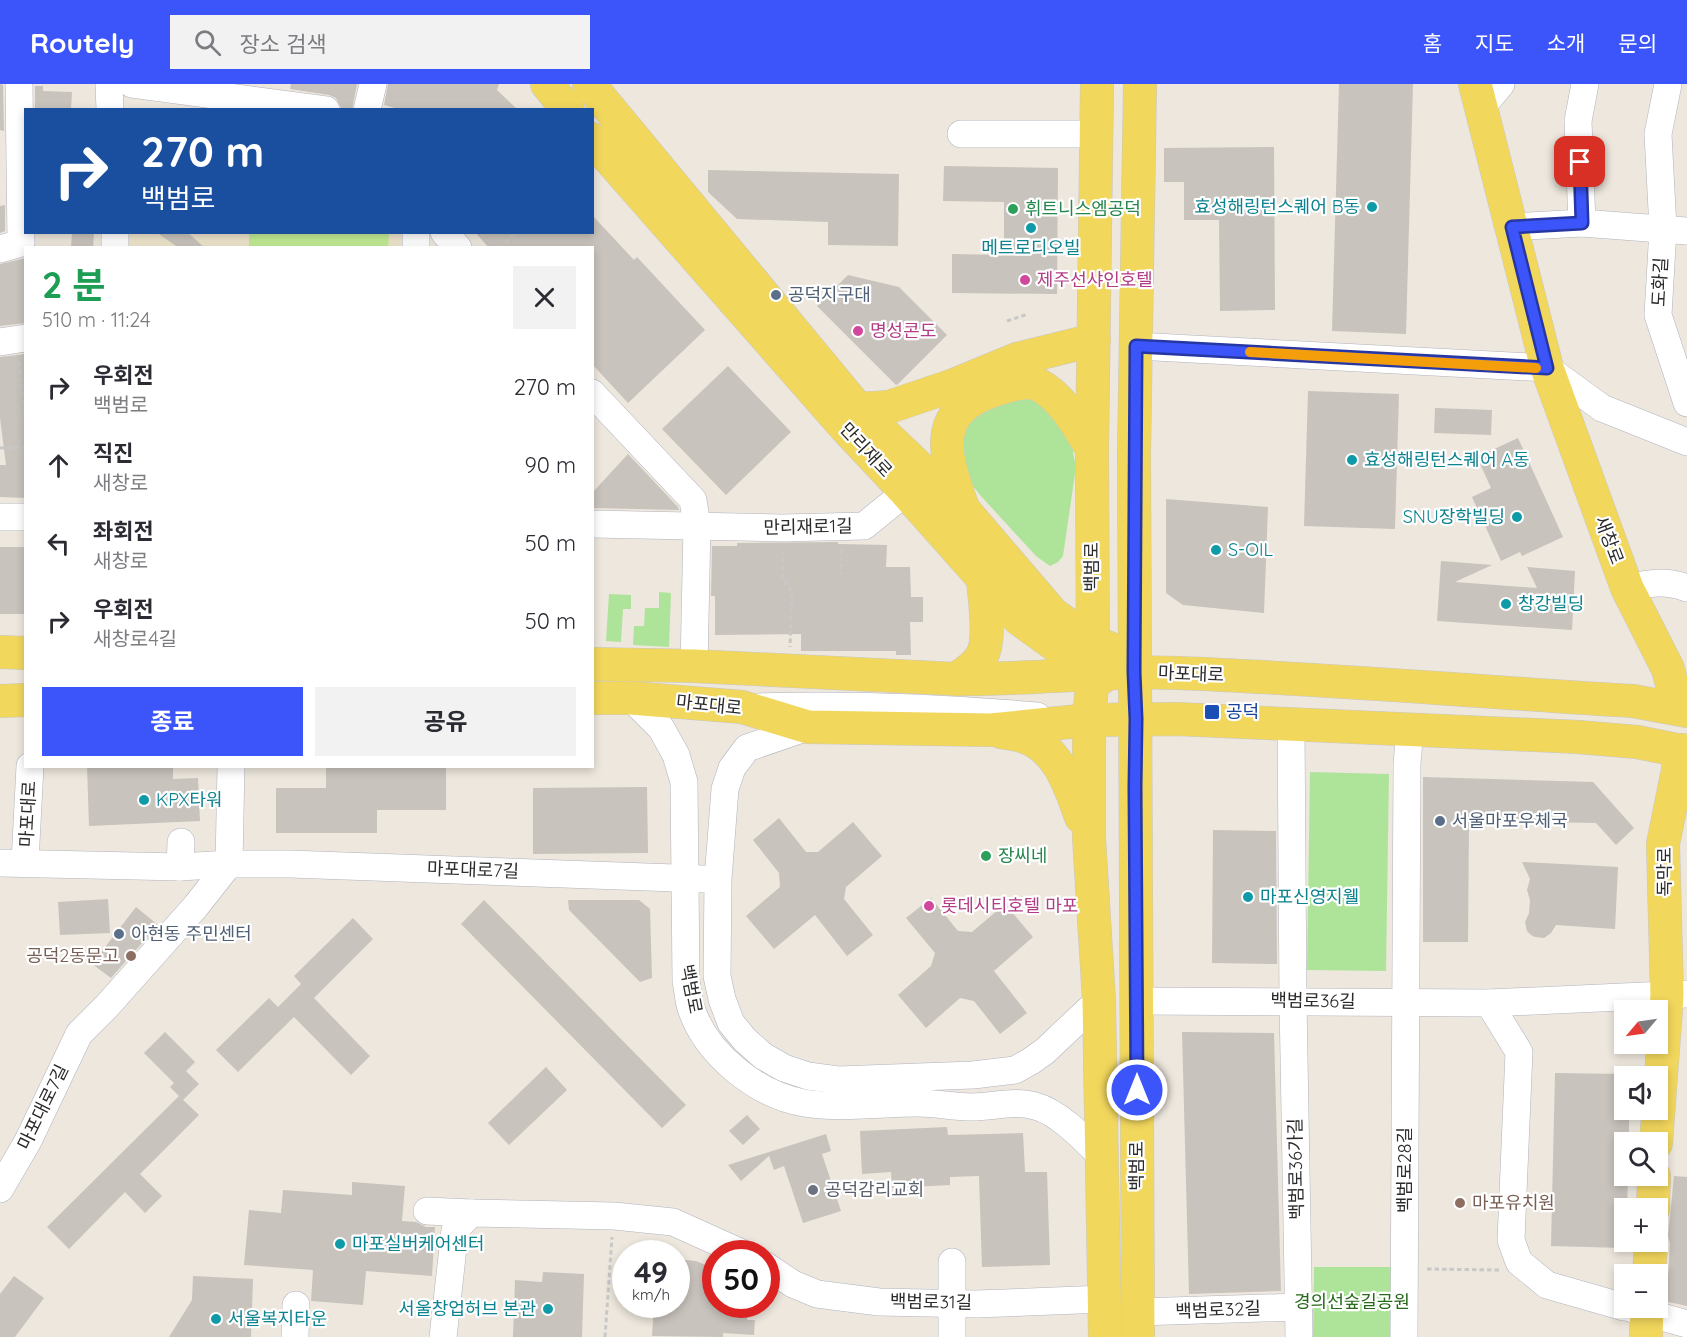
<!DOCTYPE html>
<html lang="ko">
<head>
<meta charset="utf-8">
<style>
	body { margin:0; font-family:Quicksand,"Noto Sans KR",sans-serif; background:#f2f2f3; color:#2b2b33; height:100vh; display:flex; flex-direction:column; font-size:22px; white-space:nowrap }
	* { box-sizing:border-box; margin:0 }
	p { font-size:20px; color:#7c7c81 }
	.icon { flex:none; width:33px; height:33px; fill:none; stroke:currentColor; stroke-width:2; stroke-linecap:round; stroke-linejoin:round }
	.map { position:relative; flex:1; overflow:hidden }
	.side { position:absolute; left:24px; top:162px; width:570px; height:522px; display:flex; flex-direction:column; background:#fff; border-radius:0px; box-shadow:0 3px 9px #0003 }
	.side>* { flex:none }
	.hud { position:absolute; left:24px; top:24px; width:570px; height:126px; border-radius:0px; box-shadow:0 3px 9px #0003; background:#1a4fa0; color:#fff; overflow:hidden }
	.needle { width:39px; rotate:241deg }
	.fabs { position:absolute; left:1614px; top:916px; display:grid; gap:12px }
	.fabs a { display:grid; place-items:center; width:54px; height:54px; border-radius:0px; background:#fff; box-shadow:0 3px 9px #0003; font-size:30px }
	.speed { position:absolute; left:612px; top:1156px; display:flex; gap:12px; font-size:30px; font-weight:700; text-align:center }
	.speed>* { display:grid; place-content:center; width:78px; height:78px; border-radius:50%; background:#fff; box-shadow:0 3px 9px #0003; line-height:1 }
	.speed small { font-size:15px; font-weight:400 }
	.speed .limit { border:9px solid #d22; background:#fff; color:#111 }
	.pin { position:absolute; display:grid; place-items:center; width:51px; height:51px; color:#fff; margin:-26px; border-radius:12px; box-shadow:0 3px 9px #0006 }
	.me { position:absolute; width:66px; margin:-33px; rotate:0deg; stroke-linejoin:round; filter:drop-shadow(0 0 4px #0008) }
	.turn { display:flex; align-items:center; gap:21px; height:126px; padding:0 18px; font-size:27px }
	.turn .icon { width:78px; height:78px; stroke-width:2.5 }
	.turn b { display:block; font-size:42px; line-height:51px }
	.round { display:grid; place-items:center; flex:none; width:63px; height:63px; border-radius:0px; background:#f2f2f3 }
	.summary { display:flex; align-items:center; justify-content:space-between; height:102px; padding:0 18px }
	h1 { font-size:36px; font-weight:700; line-height:45px; color:#1e9e55 }
	.action { display:flex; gap:12px; margin-top:auto; padding:12px 18px }
	.action a { flex:1; height:69px; border-radius:0px; background:#3b55fb; color:#fff; font-size:24px; font-weight:700; line-height:69px; text-align:center }
	.action a+a { background:#f2f2f3; color:#2b2b33 }
	ul { padding:0; list-style:none }
	li { display:flex; align-items:center; gap:18px; height:78px; padding:0 18px }
	li div { flex:1 }
	li b { display:block; font-size:22px }
	li em { font-style:normal }
	header { display:flex; align-items:center; gap:36px; box-sizing:border-box; height:84px; padding:0 30px; background:#3b55fb; color:#fff }
	header strong { font-size:28px }
	nav { display:flex; gap:33px; margin-inline-start:auto; font-size:21px }
	.search { width:420px; height:54px; background:#f2f2f3; display:flex; align-items:center; gap:15px; box-sizing:border-box; padding:0 21px; border-radius:0px; color:#7c7c81; font-size:22px }
	.map>svg:first-child { display:block }
	.education { fill:#eee5cc }
	.green { fill:#aee499 }
	.pitch { fill:#c2eb94 }
	.building { fill:#c8c3bc }
	.lines { fill:none; stroke-linecap:round; stroke-linejoin:round }
	.minor-casing { stroke:#b1b2be; stroke-width:28 }
	.major-casing { stroke:#c8c8c8; stroke-width:34 }
	.path { stroke:#c8c8c8; stroke-width:3; stroke-dasharray:4.5 3; stroke-linecap:butt }
	.minor { stroke:#fff; stroke-width:27 }
	.major { stroke:#f2d75d; stroke-width:33 }
	.route-casing { stroke:#2637a3; stroke-width:15 }
	.route { stroke:#3b55fb; stroke-width:10 }
	.slow { stroke:#f59e0b; stroke-width:10 }
	.culture-dot { fill:#0f9aa8; stroke:#fff; stroke-width:2 }
	.leisure-dot { fill:#2e9e5b; stroke:#fff; stroke-width:2 }
	.hotel-dot { fill:#d1479c; stroke:#fff; stroke-width:2 }
	.service-dot { fill:#5c6f8a; stroke:#fff; stroke-width:2 }
	.transit-dot { fill:#1a4fb4; stroke:#fff; stroke-width:2 }
	.education-dot { fill:#8d6e63; stroke:#fff; stroke-width:2 }
	.worship-dot { fill:#6b7280; stroke:#fff; stroke-width:2 }
	.labels { text-anchor:middle; stroke-width:4.5; stroke-linejoin:round; paint-order:stroke }
	.culture-label { font-size:18px; fill:#0d838f; stroke:#fff; text-anchor:start }
	.leisure-label { font-size:18px; fill:#27864d; stroke:#fff; text-anchor:start }
	.hotel-label { font-size:18px; fill:#b23c85; stroke:#fff; text-anchor:start }
	.street-label { font-size:18px; fill:#2b2b2b; stroke:#fff }
	.service-label { font-size:18px; fill:#4e5e75; stroke:#fff; text-anchor:start }
	.transit-label { font-size:18px; fill:#164399; stroke:#fff; text-anchor:start }
	.education-label { font-size:18px; fill:#785e54; stroke:#fff; text-anchor:end }
	.worship-label { font-size:18px; fill:#5b616d; stroke:#fff; text-anchor:start }
	.park-label { font-size:18px; fill:#26691a; stroke:#fff }
</style>
</head>
<body>
<header>
<strong>Routely</strong>
<div class="search"><svg class="icon" aria-label="search" viewBox="0 0 24 24"><circle cx="10" cy="10" r="6"/><path d="M15 15l6 6"/></svg>장소 검색</div>
<nav><a>홈</a><a>지도</a><a>소개</a><a>문의</a></nav>
</header>
<div class="map">
<svg width="1687" height="1253" viewBox="0 0 1687 1253">
	<rect width="100%" height="100%" fill="#ede7dd"/>
	<!-- education -->
	<polygon class="education" points="127,149 409,149 409,163 126,164"/>
	<!-- green -->
	<g class="green">
		<polygon points="997,311 1037,314 1070,353 1076,383 1063,472 1058,478 1050,482 1036,472 980,411 966,393 957,338"/>
		<polygon points="659,508 671,509 669,563 633,561 634,542 644,542 645,524 659,524"/>
		<polygon points="609,510 631,511 631,525 623,525 621,558 606,557"/>
		<polygon points="1310,688 1389,690 1386,887 1307,886"/>
		<polygon points="1314,1183 1392,1183 1390,1253 1313,1253"/>
	</g>
	<!-- pitch -->
	<polygon class="pitch" points="249,149 389,149 388,163 249,163"/>
	<!-- building -->
	<g class="building">
		<polygon points="0,0 3,1 4,47 0,46"/>
		<polygon points="291,0 357,0 352,26 341,24 336,14 329,11 290,5"/>
		<polygon points="388,0 499,0 497,6 518,26 402,26 384,21"/>
		<polygon points="1339,0 1413,0 1406,250 1332,247"/>
		<polygon points="35,2 43,2 43,7 72,8 71,26 35,26"/>
		<polygon points="1274,63 1275,226 1220,227 1219,136 1184,136 1184,98 1164,98 1164,64"/>
		<polygon points="944,82 1058,84 1057,210 952,209 952,170 1004,171 1004,118 943,117"/>
		<polygon points="708,86 899,90 898,162 828,161 828,138 737,135 708,108"/>
		<polygon points="5,121 5,147 0,149 0,122"/>
		<polygon points="592,131 634,176 637,173 705,246 628,319 592,280 592,164 489,164 475,148 592,148"/>
		<polygon points="72,148 94,148 93,164 71,164"/>
		<polygon points="156,148 187,148 205,164 179,164"/>
		<polygon points="26,174 26,239 0,242 0,180"/>
		<polygon points="848,191 899,203 947,251 898,300 896,301 817,222"/>
		<polygon points="26,270 26,414 0,413 0,381 6,381 0,334 0,273"/>
		<polygon points="728,282 791,348 726,411 662,345"/>
		<polygon points="1308,307 1399,310 1395,445 1304,442"/>
		<polygon points="1435,324 1492,326 1491,351 1434,349"/>
		<polygon points="1518,354 1563,453 1522,472 1520,468 1501,477 1472,413 1491,404 1477,373"/>
		<polygon points="628,370 678,423 679,426 592,424 592,409"/>
		<polygon points="1166,415 1268,423 1264,529 1183,521 1166,509"/>
		<polygon points="838,458 838,460 887,461 886,483 910,483 911,513 923,513 923,538 910,538 911,571 896,571 896,567 801,567 801,550 715,551 715,512 711,512 712,462 737,462 737,459"/>
		<rect x="0" y="463" width="26" height="67"/>
		<polygon points="1441,477 1492,481 1455,498 1537,504 1527,483 1575,487 1572,546 1437,537"/>
		<polygon points="87,682 173,682 173,695 198,694 200,737 89,742"/>
		<polygon points="326,682 446,682 446,726 377,726 377,749 276,749 276,704 326,704"/>
		<polygon points="1423,693 1593,698 1634,744 1616,761 1596,739 1469,737 1468,858 1423,858"/>
		<polygon points="647,703 648,769 533,770 533,704"/>
		<polygon points="779,734 806,768 818,768 853,738 882,772 846,803 844,815 873,851 847,872 815,831 774,865 746,832 780,803 779,789 753,756"/>
		<polygon points="1213,746 1276,747 1277,880 1212,879"/>
		<polygon points="1522,778 1618,783 1615,845 1556,841 1551,849 1544,854 1535,853 1531,851 1527,847 1525,838 1529,829 1530,816 1527,806 1530,795"/>
		<polygon points="931,814 958,847 972,848 1005,820 1033,853 994,887 1027,929 1000,950 974,917 960,914 926,944 898,911 931,882 935,869 906,834"/>
		<polygon points="108,815 110,849 60,851 58,818"/>
		<polygon points="484,816 686,1021 662,1044 461,840"/>
		<polygon points="568,816 639,816 650,825 652,894 640,898 569,826"/>
		<polygon points="136,823 158,841 111,894 92,880"/>
		<polygon points="353,834 373,855 314,914 370,972 351,991 294,933 238,988 216,966 269,914 278,923 301,900 294,892"/>
		<polygon points="165,948 195,978 186,987 199,1000 183,1016 170,1003 174,999 144,969"/>
		<polygon points="1182,948 1274,949 1281,1207 1189,1210"/>
		<polygon points="546,983 567,1006 509,1061 488,1039"/>
		<polygon points="1555,989 1624,990 1624,1026 1629,1026 1629,1059 1624,1059 1624,1092 1628,1092 1627,1125 1624,1125 1624,1164 1551,1162"/>
		<polygon points="179,1012 199,1031 140,1090 162,1112 145,1129 125,1108 69,1165 47,1143"/>
		<polygon points="747,1031 760,1045 743,1061 729,1047"/>
		<polygon points="947,1043 948,1051 1023,1049 1025,1088 1047,1088 1050,1181 982,1183 979,1092 950,1093 950,1101 892,1104 891,1088 862,1090 860,1047"/>
		<polygon points="826,1050 831,1067 822,1070 841,1127 803,1139 784,1082 774,1086 769,1072 741,1097 728,1081"/>
		<polygon points="1674,1092 1687,1093 1687,1222 1664,1217 1663,1214 1664,1202 1668,1192 1670,1159 1668,1152"/>
		<polygon points="352,1098 405,1102 402,1137 416,1138 426,1143 435,1143 432,1192 366,1187 363,1221 311,1217 313,1186 244,1181 249,1126 281,1129 283,1106 352,1111"/>
		<polygon points="676,1175 696,1177 713,1184 712,1221 748,1224 747,1236 755,1236 754,1251 723,1249 723,1253 652,1252 654,1221 676,1221"/>
		<polygon points="543,1188 584,1190 582,1253 513,1253 515,1196 542,1198"/>
		<polygon points="14,1192 44,1214 15,1253 0,1253 0,1210"/>
		<polygon points="193,1192 253,1195 251,1253 169,1253 192,1216"/>
	</g>
	<g class="lines">
		<defs>
			<g id="minor">
				<polyline points="109,0 110,26"/>
				<polyline points="132,0 326,26"/>
				<polyline points="1668,0 1658,50 1663,145 1658,231 1687,319"/>
				<polyline points="1481,24 1501,0"/>
				<polyline points="367,26 373,0"/>
				<polyline points="961,50 1097,50"/>
				<polyline points="1582,139 1578,37 1585,0"/>
				<polyline points="1512,143 1582,139 1687,147"/>
				<polyline points="115,148 115,164"/>
				<polyline points="416,148 416,164"/>
				<polyline points="444,148 458,164"/>
				<polyline points="0,165 21,159 19,0"/>
				<polyline points="0,258 26,254"/>
				<polyline points="1136,262 1547,284 1602,324 1687,358"/>
				<polyline points="592,309 693,416 697,442 694,582"/>
				<polyline points="0,433 26,433"/>
				<polyline points="592,440 783,444 864,442 906,408"/>
				<path d="M1627,504C1649,499 1665,496 1687,504"/>
				<path d="M631,614L661,644L676,671L684,698L686,897C688,906 688,915 691,924C706,970 757,1011 804,1019C841,1025 881,1019 918,1019C936,1019 954,1023 972,1023C993,1023 1015,1016 1035,1022C1059,1028 1086,1057 1103,1074"/>
				<path d="M758,623C851,620 945,624 1037,632"/>
				<polyline points="1291,640 1293,917 1299,1253"/>
				<polyline points="808,643 747,664 732,684 725,705 718,795 717,892 722,915 731,939 745,956 763,972 784,984 808,992 838,996 973,991 1015,986 1031,977 1045,967 1099,916"/>
				<polyline points="25,778 30,682"/>
				<polyline points="0,779 180,783 229,780 290,780 703,795"/>
				<polyline points="180,783 181,758"/>
				<polyline points="1136,917 1489,919 1687,910"/>
				<polyline points="1489,919 1519,968 1511,1156 1519,1178 1547,1201 1624,1223"/>
				<polyline points="0,1105 28,1057 79,950 107,922 196,822 229,780 231,682"/>
				<polyline points="427,1127 471,1129"/>
				<polyline points="952,1178 952,1253"/>
				<polyline points="766,1182 793,1200 817,1210 879,1218 977,1220 1104,1215"/>
				<polyline points="1630,1224 1687,1240"/>
				<polyline points="1138,1228 1299,1223"/>
				<polyline points="295,1253 296,1221"/>
				<polyline points="443,1253 455,1146 471,1129 614,1132 673,1138 744,1170"/>
				<polyline points="1404,1253 1407,680 1410,644"/>
			</g>
			<g id="major">
				<polyline points="547,0 568,26"/>
				<polyline points="589,0 858,325 964,426 1053,530 1093,558 1109,564"/>
				<polyline points="1097,0 1092,365 1093,589 1089,636 1089,754 1099,916 1105,1253"/>
				<polyline points="1475,0 1547,284 1627,504 1668,585 1678,624"/>
				<polyline points="592,55 845,343 906,408 1019,535 1101,594"/>
				<polyline points="858,325 889,323 954,301 1017,275 1094,256"/>
				<path d="M963,424C944,371 929,326 998,305C1010,301 1027,296 1039,301C1063,314 1078,342 1092,365"/>
				<polyline points="0,568 26,569"/>
				<path d="M592,580L694,582L956,595C1031,596 1105,586 1179,589C1331,595 1482,608 1633,617L1687,627"/>
				<path d="M956,595C965,589 975,583 981,573C992,557 984,514 983,494"/>
				<polyline points="592,614 631,614 742,623 808,643 991,646 1089,636 1176,635 1578,653 1637,658 1687,668"/>
				<polyline points="0,617 26,616"/>
				<path d="M1001,648C1009,650 1018,650 1025,653C1059,665 1070,703 1081,733"/>
				<polyline points="1656,1059 1667,911 1663,760 1682,666"/>
				<polyline points="1653,1125 1654,1092"/>
				<polyline points="1649,1191 1651,1158"/>
				<polyline points="1138,1253 1134,370 1140,0"/>
				<polyline points="1646,1253 1647,1224"/>
			</g>
		</defs>
		<!-- minor casing -->
		<use href="#minor" class="minor-casing"/>
		<!-- major casing -->
		<use href="#major" class="major-casing"/>
		<!-- path -->
		<g class="path">
			<polyline points="500,164 516,148"/>
			<polyline points="1007,237 1028,230"/>
			<polyline points="19,278 25,335"/>
			<polyline points="0,364 26,363"/>
			<polyline points="841,465 841,491"/>
			<polyline points="783,467 783,494 792,509 790,563"/>
			<polyline points="1427,1185 1499,1186"/>
			<polyline points="605,1253 612,1153"/>
		</g>
		<!-- minor -->
		<use href="#minor" class="minor"/>
		<!-- major -->
		<use href="#major" class="major"/>
	</g>
	<g class="lines">
		<defs>
			<polyline id="route" points="1137,1006 1135,703 1136,635 1134,588 1136,262 1547,284 1512,143 1582,139 1580,78"/>
		</defs>
		<!-- route casing -->
		<use href="#route" class="route-casing"/>
		<!-- route -->
		<use href="#route" class="route"/>
		<!-- slow -->
		<polyline class="slow" points="1250,268 1536,284"/>
	</g>
	<!-- markers -->
	<g class="culture-dot">
		<circle cx="1372" cy="123" r="6"/>
		<circle cx="1031" cy="144" r="6"/>
		<circle cx="1352" cy="376" r="6"/>
		<circle cx="1517" cy="433" r="6"/>
		<circle cx="1216" cy="466" r="6"/>
		<circle cx="1506" cy="520" r="6"/>
		<circle cx="144" cy="716" r="6"/>
		<circle cx="1248" cy="813" r="6"/>
		<circle cx="340" cy="1160" r="6"/>
		<circle cx="548" cy="1225" r="6"/>
		<circle cx="216" cy="1235" r="6"/>
	</g>
	<g class="leisure-dot">
		<circle cx="1013" cy="125" r="6"/>
		<circle cx="986" cy="772" r="6"/>
	</g>
	<g class="hotel-dot">
		<circle cx="1025" cy="196" r="6"/>
		<circle cx="858" cy="247" r="6"/>
		<circle cx="929" cy="822" r="6"/>
	</g>
	<g class="service-dot">
		<circle cx="776" cy="211" r="6"/>
		<circle cx="1440" cy="737" r="6"/>
		<circle cx="119" cy="850" r="6"/>
	</g>
	<rect class="transit-dot" x="1204" y="620" width="16" height="16" rx="3"/>
	<g class="education-dot">
		<circle cx="131" cy="872" r="6"/>
		<circle cx="1460" cy="1119" r="6"/>
	</g>
	<circle class="worship-dot" cx="813" cy="1106" r="6"/>
	<g class="labels">
		<!-- culture labels -->
		<g class="culture-label">
			<text x="1360" y="129" text-anchor="end">효성해링턴스퀘어 B동</text>
			<text x="1031" y="170" text-anchor="middle">메트로디오빌</text>
			<text x="1364" y="382">효성해링턴스퀘어 A동</text>
			<text x="1505" y="439" text-anchor="end">SNU장학빌딩</text>
			<text x="1228" y="472">S-OIL</text>
			<text x="1518" y="526">창강빌딩</text>
			<text x="156" y="722">KPX타워</text>
			<text x="1260" y="819">마포신영지웰</text>
			<text x="352" y="1166">마포실버케어센터</text>
			<text x="536" y="1231" text-anchor="end">서울창업허브 본관</text>
			<text x="228" y="1241">서울복지타운</text>
		</g>
		<!-- leisure labels -->
		<g class="leisure-label">
			<text x="1025" y="131">휘트니스엠공덕</text>
			<text x="998" y="778">장씨네</text>
		</g>
		<!-- hotel labels -->
		<g class="hotel-label">
			<text x="1037" y="202">제주선샤인호텔</text>
			<text x="870" y="253">명성콘도</text>
			<text x="941" y="828">롯데시티호텔 마포</text>
		</g>
		<!-- street labels -->
		<g class="street-label">
			<text transform="translate(1660 198) rotate(-87)" y="6">도화길</text>
			<text transform="translate(866 366) rotate(47)" y="6">만리재로</text>
			<text transform="translate(808 443) rotate(-1)" y="6">만리재로1길</text>
			<text transform="translate(1609 456) rotate(69)" y="6">새창로</text>
			<text transform="translate(1092 483) rotate(-90)" y="6">백범로</text>
			<text transform="translate(1191 590) rotate(2)" y="6">마포대로</text>
			<text transform="translate(709 621) rotate(6)" y="6">마포대로</text>
			<text transform="translate(28 730) rotate(-87)" y="6">마포대로</text>
			<text transform="translate(473 786) rotate(2)" y="6">마포대로7길</text>
			<text transform="translate(1665 788) rotate(-90)" y="6">독막로</text>
			<text transform="translate(691 905) rotate(79)" y="6">백범로</text>
			<text transform="translate(1313 917) rotate(1)" y="6">백범로36길</text>
			<text transform="translate(43 1023) rotate(-64)" y="6">마포대로7길</text>
			<text transform="translate(1137 1082) rotate(-90)" y="6">백범로</text>
			<text transform="translate(1296 1085) rotate(-91)" y="6">백범로36가길</text>
			<text transform="translate(1405 1086) rotate(-90)" y="6">백범로28길</text>
			<text transform="translate(931 1218) rotate(1)" y="6">백범로31길</text>
			<text transform="translate(1218 1226) rotate(-2)" y="6">백범로32길</text>
		</g>
		<!-- service labels -->
		<g class="service-label">
			<text x="788" y="217">공덕지구대</text>
			<text x="1452" y="743">서울마포우체국</text>
			<text x="131" y="856">아현동 주민센터</text>
		</g>
		<!-- transit labels -->
		<g class="transit-label">
			<text x="1226" y="634">공덕</text>
		</g>
		<!-- education labels -->
		<g class="education-label">
			<text x="119" y="878">공덕2동문고</text>
			<text x="1472" y="1125" text-anchor="start">마포유치원</text>
		</g>
		<!-- worship labels -->
		<g class="worship-label">
			<text x="825" y="1112">공덕감리교회</text>
		</g>
		<!-- park labels -->
		<g class="park-label">
			<text x="1352" y="1224">경의선숲길공원</text>
		</g>
	</g>
</svg>
<div class="fabs">
<a><svg class="needle" viewBox="-14 -14 28 28"><path d="M0-13l5 13h-10z" fill="#e53935"/><path d="M0 13l5-13h-10z" fill="#7c7c81"/></svg></a>
<a><svg class="icon" aria-label="sound" viewBox="0 0 24 24"><path d="M4 9h4l5-4v14l-5-4H4zM17 9q2 3 0 6"/></svg></a>
<a><svg class="icon" aria-label="search" viewBox="0 0 24 24"><circle cx="10" cy="10" r="6"/><path d="M15 15l6 6"/></svg></a>
<a>+</a>
<a>−</a>
</div>
<div class="speed"><div>49<small>km/h</small></div><div class="limit">50</div></div>
<div class="pin" style="left:1580px;top:78px;background:#d93025"><svg class="icon" aria-label="arrive" viewBox="0 0 24 24"><path d="M6 21V4h12l-3 4 3 4H6"/></svg></div>
<svg class="me" style="left:1137px;top:1006px" viewBox="-20 -20 40 40"><circle r="17" fill="#3b55fb" stroke="#fff" stroke-width="3"/><path d="M0-11L8 9 0 5-8 9z" fill="#fff"/></svg>
<div class="hud">
<div class="turn"><svg class="icon" aria-label="right" viewBox="0 0 24 24"><path d="M7 20v-9h11M14 6l5 5-5 5"/></svg><div><b>270 m</b>백범로</div></div>
</div>
<section class="side">
<div class="summary"><div><h1>2 분</h1><p>510 m · 11:24</p></div><a class="round"><svg class="icon" aria-label="close" viewBox="0 0 24 24"><path d="M6 6l12 12M18 6L6 18"/></svg></a></div>
<ul>
<li><svg class="icon" aria-label="right" viewBox="0 0 24 24"><path d="M7 20v-9h11M14 6l5 5-5 5"/></svg><div><b>우회전</b><p>백범로</p></div><em>270 m</em></li>
<li><svg class="icon" aria-label="ahead" viewBox="0 0 24 24"><path d="M12 20V5M6 11l6-6 6 6"/></svg><div><b>직진</b><p>새창로</p></div><em>90 m</em></li>
<li><svg class="icon" aria-label="left" viewBox="0 0 24 24"><path d="M17 20v-9H6M10 6l-5 5 5 5"/></svg><div><b>좌회전</b><p>새창로</p></div><em>50 m</em></li>
<li><svg class="icon" aria-label="right" viewBox="0 0 24 24"><path d="M7 20v-9h11M14 6l5 5-5 5"/></svg><div><b>우회전</b><p>새창로4길</p></div><em>50 m</em></li>
</ul>
<div class="action"><a>종료</a><a>공유</a></div>
</section>
</div>
</body>
</html>
